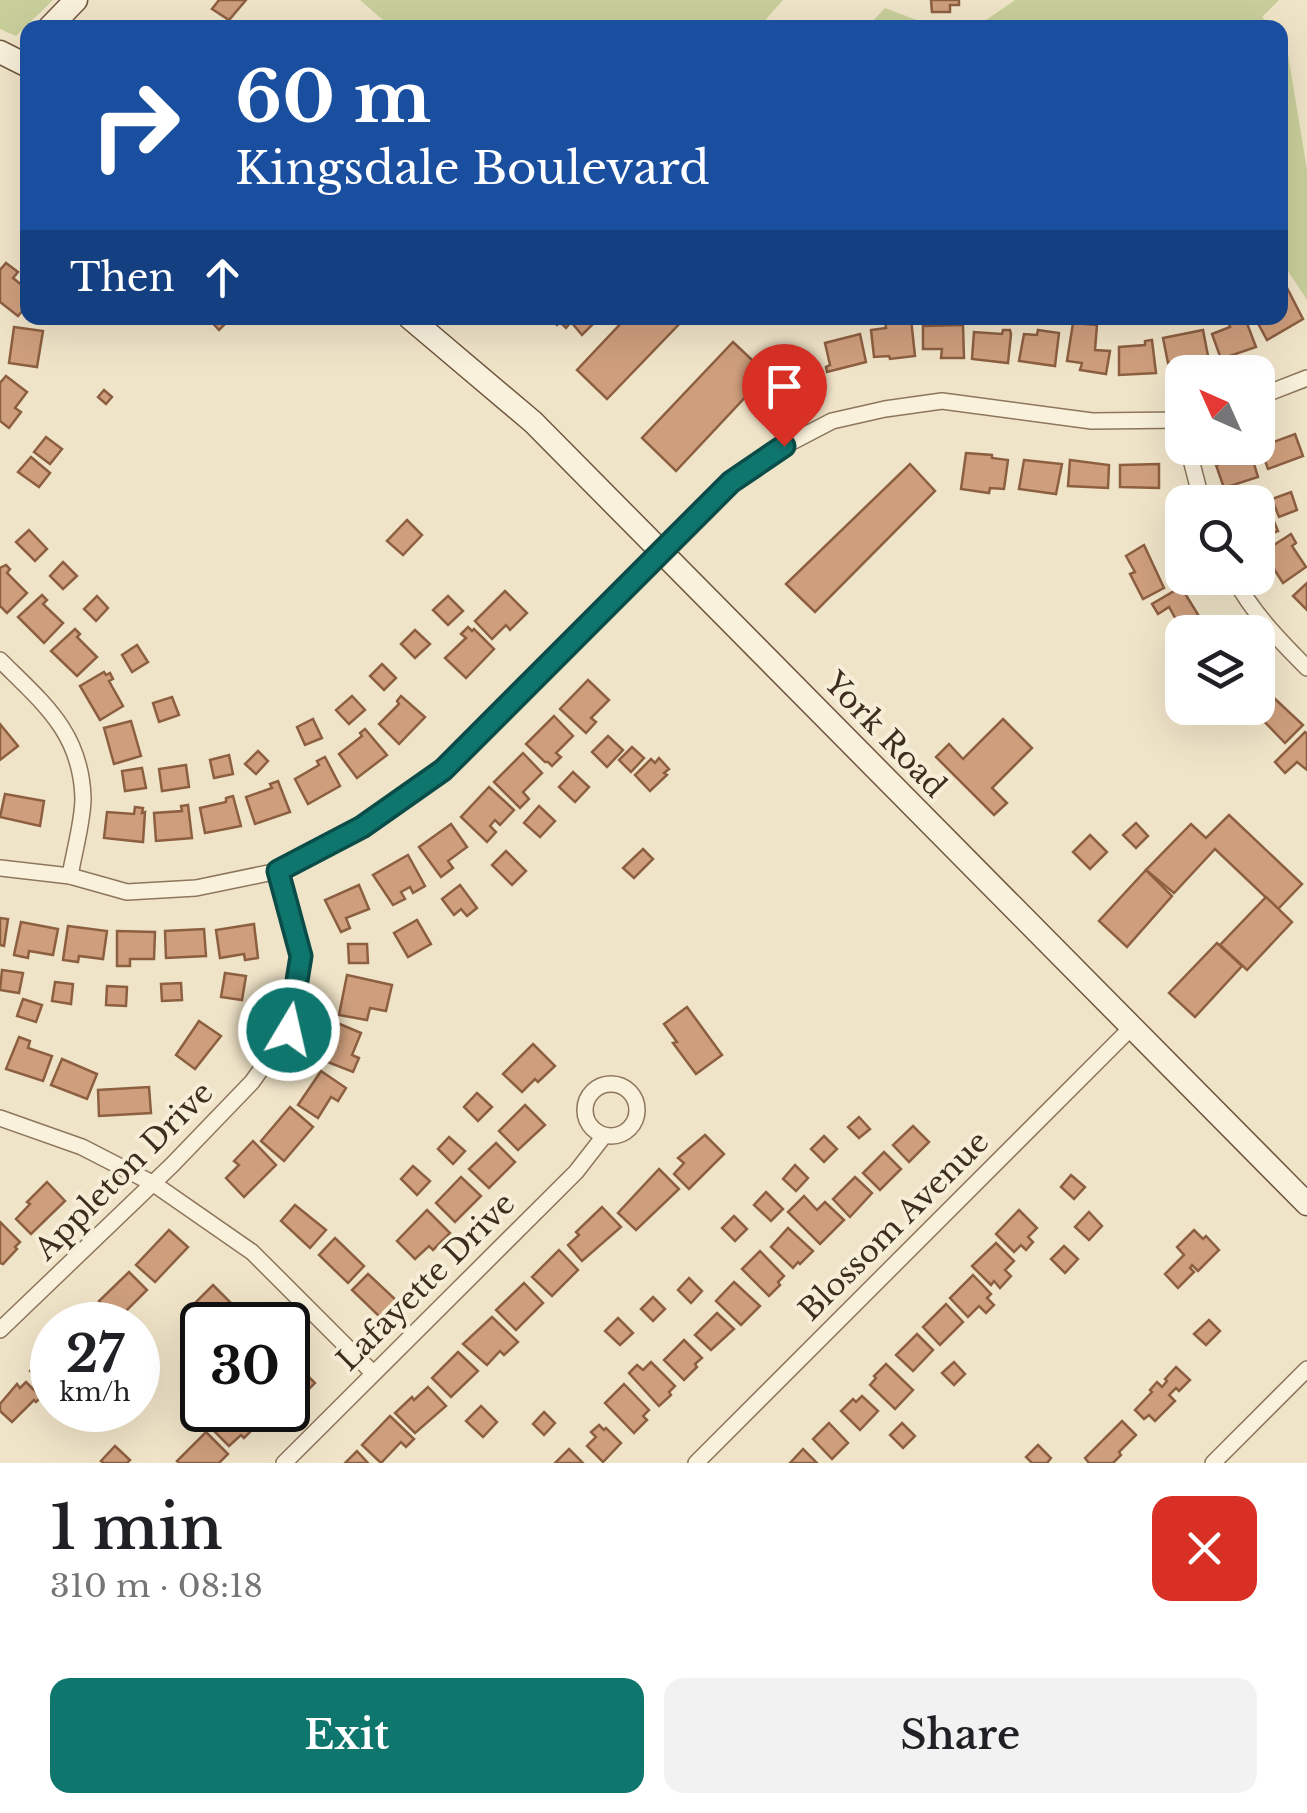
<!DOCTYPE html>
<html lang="en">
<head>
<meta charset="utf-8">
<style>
	body { margin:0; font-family:"Libre Baskerville",serif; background:#f2f2f2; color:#202124; height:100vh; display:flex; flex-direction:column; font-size:38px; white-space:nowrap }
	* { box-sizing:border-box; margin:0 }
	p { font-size:32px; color:#757577 }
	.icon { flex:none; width:55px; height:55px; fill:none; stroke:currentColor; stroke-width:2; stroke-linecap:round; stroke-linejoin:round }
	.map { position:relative; height:1463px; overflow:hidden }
	.side { display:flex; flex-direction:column; background:#fff; flex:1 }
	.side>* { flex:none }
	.top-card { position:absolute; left:20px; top:20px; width:1268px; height:305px; border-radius:20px; box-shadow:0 10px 40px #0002; background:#1a4fa0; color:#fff; overflow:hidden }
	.needle { width:65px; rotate:315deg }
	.controls { position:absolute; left:1165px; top:355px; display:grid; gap:20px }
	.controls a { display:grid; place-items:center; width:110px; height:110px; border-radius:20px; background:#fff; box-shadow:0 10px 40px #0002; font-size:50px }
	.speed { position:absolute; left:30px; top:1302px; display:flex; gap:20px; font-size:50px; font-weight:700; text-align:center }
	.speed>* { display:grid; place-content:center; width:130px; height:130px; border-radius:50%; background:#fff; box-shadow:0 10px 40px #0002; line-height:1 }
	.speed small { font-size:25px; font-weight:400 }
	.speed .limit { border:5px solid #111; border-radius:15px; background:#fff; color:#111 }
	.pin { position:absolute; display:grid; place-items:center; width:85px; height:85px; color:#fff; margin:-102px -42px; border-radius:50% 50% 50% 0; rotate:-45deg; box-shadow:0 0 10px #0007 }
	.pin .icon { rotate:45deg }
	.me { position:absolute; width:110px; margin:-55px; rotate:9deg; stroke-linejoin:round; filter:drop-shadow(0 0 8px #0008) }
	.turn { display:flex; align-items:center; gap:35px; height:210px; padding:0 50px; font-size:45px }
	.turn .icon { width:130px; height:130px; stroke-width:2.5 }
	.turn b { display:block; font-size:70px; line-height:85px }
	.then { display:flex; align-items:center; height:95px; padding:0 50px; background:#0003; gap:20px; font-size:38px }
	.round { display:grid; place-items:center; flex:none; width:105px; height:105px; border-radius:20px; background:#f2f2f2 }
	.summary { display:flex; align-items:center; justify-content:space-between; height:170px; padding:0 50px }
	h1 { font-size:60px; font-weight:600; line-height:75px }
	.cta { display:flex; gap:20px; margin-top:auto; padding:20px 50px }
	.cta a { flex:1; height:115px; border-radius:20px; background:#0f766e; color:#fff; font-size:40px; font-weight:600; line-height:115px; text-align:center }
	.cta a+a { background:#f2f2f2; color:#202124 }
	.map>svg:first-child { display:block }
	.green { fill:#c9cf9b }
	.building { fill:#cf9f7d; stroke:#8d5f41; stroke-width:2.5 }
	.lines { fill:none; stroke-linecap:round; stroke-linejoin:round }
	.minor-casing { stroke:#8d765c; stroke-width:18 }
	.secondary-casing { stroke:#6f573f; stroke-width:25 }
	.minor { stroke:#faf1dc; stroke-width:15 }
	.secondary { stroke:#faf1dc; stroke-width:22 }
	.route-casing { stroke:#0a4d48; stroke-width:25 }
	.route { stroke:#0f766e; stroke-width:18 }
	.labels { text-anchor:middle; stroke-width:8; stroke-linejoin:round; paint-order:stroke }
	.street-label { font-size:30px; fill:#3d2e20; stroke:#f7eed8 }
</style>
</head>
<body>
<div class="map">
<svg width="1307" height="1463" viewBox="0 0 1307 1463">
	<rect width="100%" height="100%" fill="#f0e4c8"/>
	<!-- green -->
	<g class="green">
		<polygon points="0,0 53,0 16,36 0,29"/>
		<polygon points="360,0 783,0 759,27 392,28"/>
		<polygon points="1015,0 1279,0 1262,17 1272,27 976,27"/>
		<polygon points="885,8 935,27 867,27"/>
		<polygon points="1280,36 1286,42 1307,170 1307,300 1280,259"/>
	</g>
	<!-- building -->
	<g class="building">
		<polygon points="219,0 246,0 229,20 212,9"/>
		<polygon points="931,0 959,0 959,5 950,5 950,12 932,12"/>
		<polygon points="6,263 18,272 13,278 28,290 28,304 18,316 0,302 0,270"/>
		<polygon points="1280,281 1285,289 1287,288 1303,319 1267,340 1255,318 1280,318"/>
		<polygon points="210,318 223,318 227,322 219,330 209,319"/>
		<polygon points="550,318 593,318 596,321 582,335 571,322 566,328 560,322 557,325"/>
		<polygon points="626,318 685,318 607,399 577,370"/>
		<polygon points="1233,318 1245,318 1256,347 1221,359 1212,334 1230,327 1228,320"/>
		<polygon points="911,319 915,356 890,359 889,356 874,357 871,330 886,328 885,321"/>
		<polygon points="1073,323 1097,325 1095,350 1110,351 1106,374 1080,370 1082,363 1067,361"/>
		<polygon points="963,325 964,358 941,358 942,349 923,349 923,326"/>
		<polygon points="14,327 43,331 37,367 9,363"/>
		<polygon points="1003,330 1010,330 1011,334 1008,363 972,359 974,332 1002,334"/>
		<polygon points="1038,330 1059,333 1055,366 1019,361 1024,334 1037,335"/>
		<polygon points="1203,330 1209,361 1186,367 1185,359 1168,363 1163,338"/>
		<polygon points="860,334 866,362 827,372 826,367 830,365 825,343"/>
		<polygon points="1152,340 1156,373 1119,375 1119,347 1145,345 1145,341"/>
		<polygon points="733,342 767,374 676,471 642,438"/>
		<polygon points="6,376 27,392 15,408 21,412 9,428 0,421 0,383"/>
		<polygon points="104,390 112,397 106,404 98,397"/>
		<polygon points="1295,434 1303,456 1268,469 1260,447"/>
		<polygon points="46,437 62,449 50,464 34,452"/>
		<polygon points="966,453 992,455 992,458 1008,460 1004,489 990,488 989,493 961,489"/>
		<polygon points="1251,454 1258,477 1224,488 1216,465"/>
		<polygon points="31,457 50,473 39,487 18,472"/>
		<polygon points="1024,460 1062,464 1056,494 1019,489"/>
		<polygon points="1070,460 1109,465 1108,488 1068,486"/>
		<polygon points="910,464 935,491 815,612 786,584"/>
		<polygon points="1159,464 1159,488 1120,487 1120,465"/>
		<polygon points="1291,492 1297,510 1279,517 1272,499"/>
		<polygon points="1271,514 1278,531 1260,538 1258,519"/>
		<polygon points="407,520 422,535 403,555 387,541"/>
		<polygon points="29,530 47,549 35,561 16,542"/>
		<polygon points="1291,534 1296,543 1292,546 1306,567 1283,583 1263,552"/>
		<polygon points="1144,545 1164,588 1143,599 1130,574 1135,572 1126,556"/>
		<polygon points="63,562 77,576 63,589 50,576"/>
		<polygon points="6,565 10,569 7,573 27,593 7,613 0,606 0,568"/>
		<polygon points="1307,583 1307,610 1293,596"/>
		<polygon points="1181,587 1202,621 1183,632 1169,607 1158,614 1152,604"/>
		<polygon points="505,591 527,613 510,630 506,625 492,639 475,621"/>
		<polygon points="42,595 47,600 43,604 63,623 44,643 18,617"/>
		<polygon points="97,596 108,608 96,621 84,609"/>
		<polygon points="448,596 463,611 448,625 433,610"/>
		<polygon points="468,627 472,631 474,629 494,649 466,678 445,658 466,638 461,634"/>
		<polygon points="75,629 80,634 77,637 97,657 77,676 51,651"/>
		<polygon points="415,630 430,644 415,658 401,644"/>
		<polygon points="137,645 148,662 132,672 122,655"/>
		<polygon points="382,664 396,678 384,690 370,676"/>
		<polygon points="104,672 106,675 110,673 113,679 109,681 123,706 100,720 80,686"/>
		<polygon points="588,680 609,700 591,718 596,722 586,733 560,709"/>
		<polygon points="1258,680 1270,692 1258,704"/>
		<polygon points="352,696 365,710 349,724 336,710"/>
		<polygon points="401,696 425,717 399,744 379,724 399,704 397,701"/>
		<polygon points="172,697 179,715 159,722 153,703"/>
		<polygon points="1274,698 1303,725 1285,743 1257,714"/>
		<polygon points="554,716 573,736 556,753 561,757 552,766 548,762 545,762 526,744"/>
		<polygon points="313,719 322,738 305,745 297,727"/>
		<polygon points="1003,719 1032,748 992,788 1007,803 994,815 936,757 949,744 963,759"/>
		<polygon points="131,721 141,756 114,764 104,728"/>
		<polygon points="0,724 18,746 0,760"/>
		<polygon points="365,729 387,755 357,778 339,754 362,736 360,733"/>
		<polygon points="1305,732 1307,734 1307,770 1297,762 1285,773 1275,762"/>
		<polygon points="608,736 623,750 607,767 592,752"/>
		<polygon points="632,747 644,758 631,772 619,760"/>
		<polygon points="258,751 268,761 256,774 245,764"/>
		<polygon points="523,753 542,773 523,792 529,799 520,808 494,782"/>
		<polygon points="229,755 233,774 214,778 210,760"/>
		<polygon points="325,757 340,786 308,804 295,779 319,765 317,761"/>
		<polygon points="659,758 669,769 664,773 667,775 650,791 635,775 651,759 655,763"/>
		<polygon points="186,765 189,787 162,791 159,769"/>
		<polygon points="142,768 146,788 125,791 122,771"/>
		<polygon points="573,772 589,787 575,802 559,787"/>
		<polygon points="278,781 290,812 255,824 246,797 272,788 270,784"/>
		<polygon points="489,787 514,810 500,825 495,820 490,826 496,832 487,842 461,817"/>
		<polygon points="5,794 44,801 40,826 0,817"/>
		<polygon points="233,796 241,826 205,833 200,808 226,802 226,798"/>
		<polygon points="188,805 192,838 156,841 154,813 182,811 181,806"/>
		<polygon points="539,806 555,821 540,837 524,823"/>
		<polygon points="135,807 143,808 142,813 145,812 143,842 104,838 107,812 134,814"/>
		<polygon points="1229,815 1302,884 1278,909 1215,849 1174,893 1146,870 1191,824 1206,838"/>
		<polygon points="1136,823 1148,836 1136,848 1123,835"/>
		<polygon points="451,824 467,847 448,861 453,868 441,877 419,847"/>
		<polygon points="1090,835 1107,852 1090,869 1073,852"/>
		<polygon points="643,849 653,859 634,878 623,868"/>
		<polygon points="506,851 526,871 512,885 492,865"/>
		<polygon points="408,855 425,886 413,893 410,887 401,892 405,899 393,905 373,875"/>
		<polygon points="1146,870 1172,896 1127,947 1099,921"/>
		<polygon points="359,885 369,909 346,918 350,928 341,932 325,900"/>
		<polygon points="460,885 477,908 467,916 461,909 454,915 442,899"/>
		<polygon points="1266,897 1292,922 1247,970 1220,945"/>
		<polygon points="0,918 8,919 4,946 0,945"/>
		<polygon points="417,920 431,944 408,957 394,933"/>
		<polygon points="21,922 58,929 53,955 29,951 28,958 14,955"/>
		<polygon points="254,924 258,958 245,960 244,954 220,958 216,930"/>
		<polygon points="68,926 107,931 103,959 79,956 78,962 63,960"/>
		<polygon points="204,929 206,956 166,958 165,931"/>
		<polygon points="117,931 155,932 154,959 130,959 130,966 117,966"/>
		<polygon points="1217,943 1242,966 1195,1017 1169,993"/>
		<polygon points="348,944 367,944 368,963 349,963"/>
		<polygon points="2,970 23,973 19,993 0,990"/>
		<polygon points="225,973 246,976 242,1000 221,997"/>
		<polygon points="347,975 392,985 386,1011 370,1008 367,1020 339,1015"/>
		<polygon points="55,982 73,984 71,1004 52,1001"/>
		<polygon points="181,983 182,1000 162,1001 161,984"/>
		<polygon points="107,986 127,987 126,1006 106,1005"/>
		<polygon points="23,999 42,1005 36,1022 17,1016"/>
		<polygon points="687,1007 722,1055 696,1074 673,1043 677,1042 664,1024"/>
		<polygon points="199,1021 221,1036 195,1069 176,1055"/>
		<polygon points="335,1022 361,1033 352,1055 359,1058 353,1072 320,1059"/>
		<polygon points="19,1037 30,1041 28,1048 52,1056 43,1081 6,1069"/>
		<polygon points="533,1044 555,1066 538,1082 535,1079 522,1092 503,1074"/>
		<polygon points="62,1059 97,1074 87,1099 51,1085"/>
		<polygon points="321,1071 346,1088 338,1101 331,1097 318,1118 298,1105"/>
		<polygon points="149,1087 151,1113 99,1116 98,1090"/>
		<polygon points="477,1093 492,1107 478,1121 464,1107"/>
		<polygon points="525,1105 545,1125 518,1150 499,1131"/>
		<polygon points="290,1107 313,1127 284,1161 261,1141"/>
		<polygon points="859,1117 870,1129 859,1138 848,1127"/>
		<polygon points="913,1126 929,1142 909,1162 893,1145"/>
		<polygon points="705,1135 724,1154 689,1189 674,1174 684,1163 678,1158"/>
		<polygon points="824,1136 837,1149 824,1162 811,1149"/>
		<polygon points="449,1137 465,1151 453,1164 438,1149"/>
		<polygon points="253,1141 276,1165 244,1197 226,1178 239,1165 234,1161"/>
		<polygon points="496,1143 515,1162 489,1188 469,1169"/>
		<polygon points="884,1152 901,1169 880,1190 863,1173"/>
		<polygon points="795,1165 808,1178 796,1191 783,1179"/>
		<polygon points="413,1166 430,1181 417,1195 401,1179"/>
		<polygon points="659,1169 679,1189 636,1230 618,1213"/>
		<polygon points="1071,1175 1085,1187 1074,1199 1061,1187"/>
		<polygon points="461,1177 481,1196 455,1222 436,1203"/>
		<polygon points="855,1177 872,1193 850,1217 833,1199"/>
		<polygon points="47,1182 65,1201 31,1234 16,1219 30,1204 27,1202"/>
		<polygon points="766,1192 783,1209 771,1221 754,1205"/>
		<polygon points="804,1196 817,1210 825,1202 844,1220 820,1244 788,1212"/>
		<polygon points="295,1205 326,1230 310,1248 281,1221"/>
		<polygon points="602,1207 621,1227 582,1261 568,1245 579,1235 576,1232"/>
		<polygon points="427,1210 450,1233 433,1250 429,1246 415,1259 397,1241"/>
		<polygon points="1019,1210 1037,1228 1028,1237 1033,1242 1026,1250 1021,1245 1014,1252 996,1234"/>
		<polygon points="1089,1212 1102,1226 1089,1240 1075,1227"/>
		<polygon points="734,1216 747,1229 735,1241 722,1228"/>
		<polygon points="0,1222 20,1242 15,1247 17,1249 3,1264 0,1263"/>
		<polygon points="788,1228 813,1251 800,1264 798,1262 793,1268 771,1247"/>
		<polygon points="169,1230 188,1247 155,1282 136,1265"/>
		<polygon points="1194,1230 1203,1239 1206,1236 1219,1250 1198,1271 1192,1265 1190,1268 1194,1272 1178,1288 1165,1274 1184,1255 1177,1247"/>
		<polygon points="335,1238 364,1266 348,1283 319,1255"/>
		<polygon points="996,1243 1014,1261 1005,1270 1011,1276 1000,1288 994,1281 991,1285 972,1266"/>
		<polygon points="1064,1246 1078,1259 1065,1273 1051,1259"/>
		<polygon points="559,1250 578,1270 552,1296 532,1277"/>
		<polygon points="760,1251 784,1276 778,1282 780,1285 769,1296 742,1269"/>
		<polygon points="129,1272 147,1290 117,1320 99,1301"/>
		<polygon points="368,1274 397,1301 381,1318 352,1290"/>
		<polygon points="973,1275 991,1294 987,1298 994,1305 986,1313 979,1306 968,1317 950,1298"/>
		<polygon points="689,1278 702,1291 691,1303 678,1290"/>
		<polygon points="734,1282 760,1306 741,1325 716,1301"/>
		<polygon points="524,1283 543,1303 516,1330 496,1310"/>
		<polygon points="213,1285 239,1311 226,1325 213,1325 193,1305"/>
		<polygon points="653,1297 665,1309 653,1321 641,1309"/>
		<polygon points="946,1304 963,1322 940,1345 923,1327"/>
		<polygon points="93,1309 110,1325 74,1323 85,1312 88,1315"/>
		<polygon points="717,1313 734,1329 711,1350 695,1335"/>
		<polygon points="251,1315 262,1325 241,1325"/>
		<polygon points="492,1317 518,1342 504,1355 500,1351 487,1365 463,1344"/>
		<polygon points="618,1318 633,1333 620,1345 605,1331"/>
		<polygon points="1209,1320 1220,1331 1206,1345 1194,1334"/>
		<polygon points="917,1334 933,1350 913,1371 896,1355"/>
		<polygon points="684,1340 702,1358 695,1364 697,1367 684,1380 664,1360"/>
		<polygon points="51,1348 52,1348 52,1384 48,1389 30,1371"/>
		<polygon points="458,1352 478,1371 451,1397 432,1378"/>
		<polygon points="288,1356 315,1383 296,1402 288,1394"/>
		<polygon points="651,1362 675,1386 669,1392 671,1395 659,1406 629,1373 637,1365 643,1370"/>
		<polygon points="954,1362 965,1374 954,1385 942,1373"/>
		<polygon points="886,1364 913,1390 895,1409 870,1385 876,1378 874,1376"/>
		<polygon points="1176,1367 1190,1380 1179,1391 1176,1388 1169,1395 1175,1401 1155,1421 1149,1415 1144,1419 1135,1410 1152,1392 1150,1390 1157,1382 1162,1387 1167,1381 1165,1379"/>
		<polygon points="26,1382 41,1397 36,1402 34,1400 12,1422 0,1411 0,1404 17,1384 20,1388"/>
		<polygon points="624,1384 649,1410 643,1416 647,1420 634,1433 605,1403"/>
		<polygon points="428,1387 446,1406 415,1433 395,1413 412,1397 414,1400"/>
		<polygon points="862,1396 878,1411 860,1430 841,1411 853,1399 856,1402"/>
		<polygon points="481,1406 497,1422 483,1437 466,1421"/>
		<polygon points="229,1410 252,1410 262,1420 244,1438 241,1435 229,1446 211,1428"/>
		<polygon points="260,1410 284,1410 272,1422"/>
		<polygon points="544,1412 555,1423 544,1435 533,1424"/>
		<polygon points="390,1416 414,1439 406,1447 401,1442 381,1463 362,1445"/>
		<polygon points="1122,1421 1136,1435 1119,1452 1121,1455 1113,1463 1089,1463 1085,1458"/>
		<polygon points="829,1423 848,1443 832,1459 813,1439"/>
		<polygon points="902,1423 915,1436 903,1448 890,1435"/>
		<polygon points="599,1425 604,1430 606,1428 621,1443 603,1462 587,1446 596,1437 591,1432"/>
		<polygon points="206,1432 228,1454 219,1463 179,1463 177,1461"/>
		<polygon points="1038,1445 1051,1458 1047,1463 1032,1463 1026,1457"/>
		<polygon points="115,1446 130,1460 127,1463 104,1463 101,1461"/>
		<polygon points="569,1449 583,1463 555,1463"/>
		<polygon points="803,1449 817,1463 790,1463"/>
		<polygon points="357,1451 368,1463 345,1463"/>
	</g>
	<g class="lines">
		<defs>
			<g id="minor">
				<polyline points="1258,397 1307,378"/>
				<polyline points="1188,448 1202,502"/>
				<path d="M1234,578C1252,612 1280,641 1307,668"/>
				<path d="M0,660C43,703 81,732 83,798C83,821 74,852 70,876"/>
				<polyline points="0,868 70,876 127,892 196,888 278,871 362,827 443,770 731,482 784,446 832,421 885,409 942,401 1092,421 1182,420"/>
				<circle cx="611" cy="1110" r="26"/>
				<polyline points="0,1118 82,1147 154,1184 252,1252 373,1373"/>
				<polyline points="0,1330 172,1165 252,1082 289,1030 301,956 278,871"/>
				<polyline points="284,1463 576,1172 604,1136"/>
				<polyline points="696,1463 1131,1028"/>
				<polyline points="1213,1463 1307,1369"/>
			</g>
			<g id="secondary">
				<polyline points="49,28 76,0"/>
				<polyline points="0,52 28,66"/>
				<polyline points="410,318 533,422 1307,1204"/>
			</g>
		</defs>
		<!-- minor casing -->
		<use href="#minor" class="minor-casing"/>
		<!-- secondary casing -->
		<use href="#secondary" class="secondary-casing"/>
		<!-- minor -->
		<use href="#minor" class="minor"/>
		<!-- secondary -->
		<use href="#secondary" class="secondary"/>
	</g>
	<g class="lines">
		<defs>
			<polyline id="route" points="289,1030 301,956 278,871 362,827 443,770 731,482 784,446"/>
		</defs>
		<!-- route casing -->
		<use href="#route" class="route-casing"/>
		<!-- route -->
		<use href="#route" class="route"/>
	</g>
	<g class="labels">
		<!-- street labels -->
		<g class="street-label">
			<text transform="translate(885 735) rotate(46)" y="10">York Road</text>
			<text transform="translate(124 1171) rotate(-45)" y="10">Appleton Drive</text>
			<text transform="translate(894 1226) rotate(-45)" y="10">Blossom Avenue</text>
			<text transform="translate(426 1282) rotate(-45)" y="10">Lafayette Drive</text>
		</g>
	</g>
</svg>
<div class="controls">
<a><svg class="needle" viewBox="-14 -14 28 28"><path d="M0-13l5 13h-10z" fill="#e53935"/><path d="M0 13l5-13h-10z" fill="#757577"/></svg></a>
<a><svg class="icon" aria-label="search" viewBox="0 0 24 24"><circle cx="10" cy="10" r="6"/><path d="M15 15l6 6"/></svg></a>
<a><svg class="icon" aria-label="layers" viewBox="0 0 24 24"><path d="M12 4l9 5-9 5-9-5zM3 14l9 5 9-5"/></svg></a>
</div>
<div class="speed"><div>27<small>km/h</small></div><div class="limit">30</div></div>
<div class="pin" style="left:784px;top:446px;background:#d93025"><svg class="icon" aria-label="arrive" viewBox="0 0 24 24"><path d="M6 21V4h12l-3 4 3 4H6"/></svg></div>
<svg class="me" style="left:289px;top:1030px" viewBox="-20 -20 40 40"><circle r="17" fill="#0f766e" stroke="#fff" stroke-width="3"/><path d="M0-11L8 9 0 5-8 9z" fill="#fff"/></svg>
<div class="top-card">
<div class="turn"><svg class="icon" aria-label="right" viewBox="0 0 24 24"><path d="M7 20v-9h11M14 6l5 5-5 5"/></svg><div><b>60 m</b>Kingsdale Boulevard</div></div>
<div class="then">Then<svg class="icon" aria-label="ahead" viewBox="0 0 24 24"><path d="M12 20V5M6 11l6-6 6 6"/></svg></div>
</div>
</div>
<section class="side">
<div class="summary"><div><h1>1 min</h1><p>310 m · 08:18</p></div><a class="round" style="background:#d93025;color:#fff"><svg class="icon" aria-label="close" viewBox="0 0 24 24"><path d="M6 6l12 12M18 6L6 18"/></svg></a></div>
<div class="cta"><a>Exit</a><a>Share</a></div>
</section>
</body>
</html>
